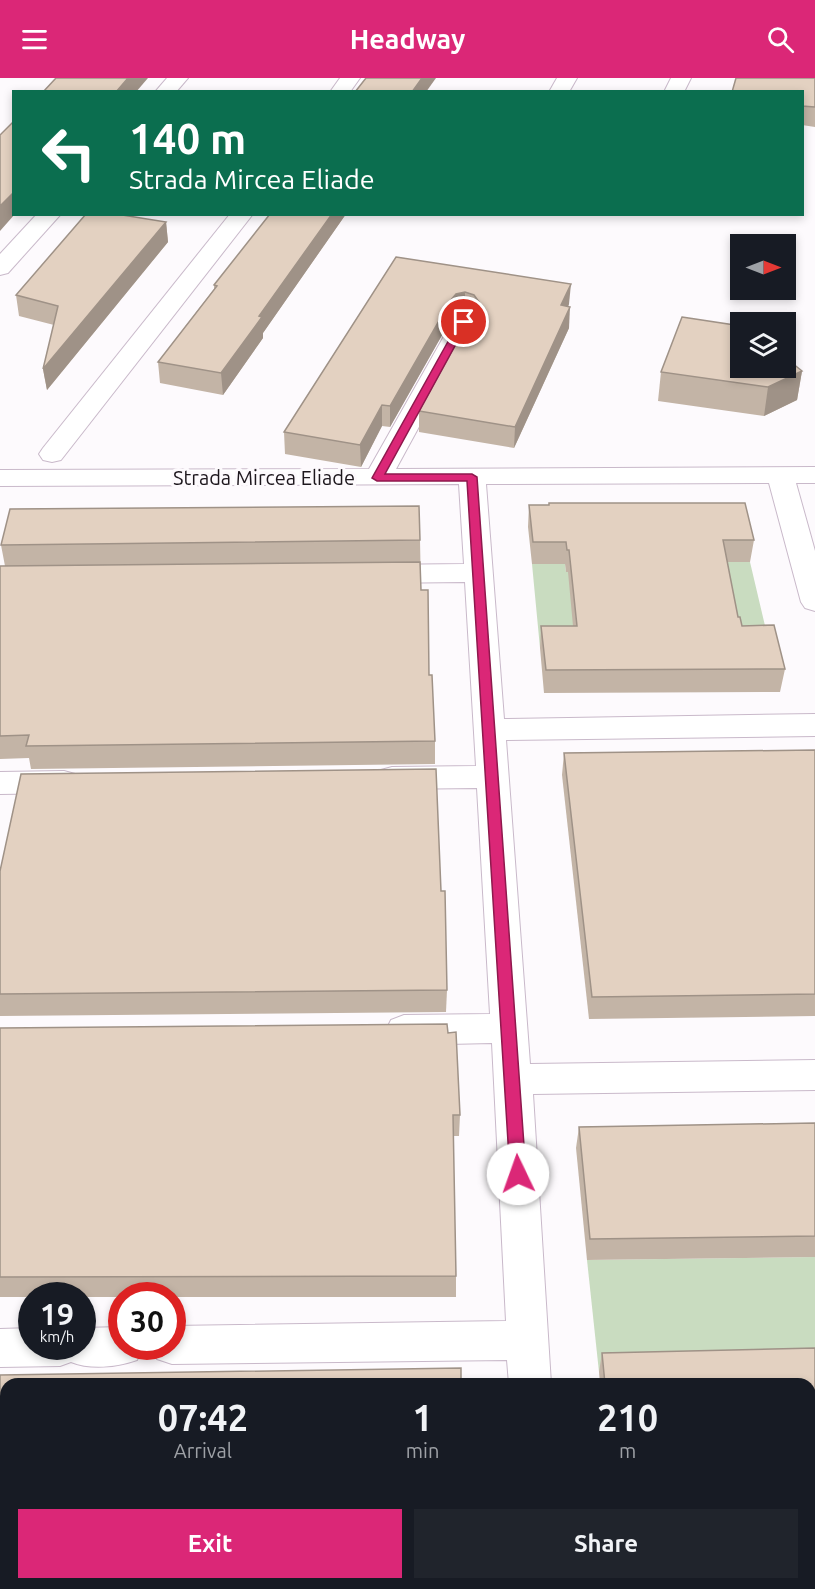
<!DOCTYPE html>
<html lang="en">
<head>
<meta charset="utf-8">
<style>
	body { margin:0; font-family:Ubuntu,sans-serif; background:#20242c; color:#f1f3f6; height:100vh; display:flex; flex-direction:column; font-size:22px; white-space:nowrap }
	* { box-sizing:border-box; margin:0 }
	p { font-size:20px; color:#9ea1a6 }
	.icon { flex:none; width:33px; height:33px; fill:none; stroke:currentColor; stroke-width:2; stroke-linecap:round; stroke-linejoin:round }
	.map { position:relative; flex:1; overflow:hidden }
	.drawer { position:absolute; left:0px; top:1300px; width:816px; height:212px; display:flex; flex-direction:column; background:#171b24; border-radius:18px 18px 0 0; box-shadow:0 3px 9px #0003 }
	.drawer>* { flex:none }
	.guide { position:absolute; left:12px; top:12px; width:792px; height:126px; border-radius:0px; box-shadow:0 3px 9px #0003; background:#0b6e4f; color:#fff; overflow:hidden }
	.needle { width:39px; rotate:90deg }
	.fabs { position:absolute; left:730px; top:156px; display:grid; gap:12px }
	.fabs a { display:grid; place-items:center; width:66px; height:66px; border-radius:0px; background:#171b24; box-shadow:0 3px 9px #0003; font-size:30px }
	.speed { position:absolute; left:18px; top:1204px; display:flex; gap:12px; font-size:30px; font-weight:700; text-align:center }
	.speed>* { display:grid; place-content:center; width:78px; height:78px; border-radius:50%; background:#171b24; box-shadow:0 3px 9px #0003; line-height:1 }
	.speed small { font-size:15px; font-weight:400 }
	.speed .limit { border:9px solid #d22; background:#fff; color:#111 }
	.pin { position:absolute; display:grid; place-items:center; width:51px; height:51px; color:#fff; margin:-26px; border:3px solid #fff; border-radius:50%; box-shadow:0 2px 6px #0007 }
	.me { position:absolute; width:66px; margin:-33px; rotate:357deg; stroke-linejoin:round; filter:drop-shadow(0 0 4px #0008) }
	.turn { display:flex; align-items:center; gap:21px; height:126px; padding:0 18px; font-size:27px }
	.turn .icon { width:78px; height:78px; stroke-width:2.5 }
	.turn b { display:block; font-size:42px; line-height:51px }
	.eta { display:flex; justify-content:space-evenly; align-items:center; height:102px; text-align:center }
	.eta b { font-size:36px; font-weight:700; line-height:42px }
	.cta { display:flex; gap:12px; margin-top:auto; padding:12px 18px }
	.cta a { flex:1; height:69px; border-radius:0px; background:#db2777; color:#fff; font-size:24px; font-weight:700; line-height:69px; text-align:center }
	.cta a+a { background:#20242c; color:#f1f3f6 }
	header { display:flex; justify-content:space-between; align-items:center; height:78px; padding:0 18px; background:#db2777; color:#fff; font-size:27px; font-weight:700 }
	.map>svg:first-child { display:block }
	.green { fill:#c9dcc0 }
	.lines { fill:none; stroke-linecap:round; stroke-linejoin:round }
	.minor-casing { stroke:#c9b9ca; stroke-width:2 }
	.minor { fill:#fff; fill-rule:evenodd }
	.wall { fill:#c3b4a6 }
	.shaded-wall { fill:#9f9287 }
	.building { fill:#e3d1c1; stroke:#9f9287; stroke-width:1.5 }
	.route { fill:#db2777; stroke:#8e194d; stroke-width:1.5 }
	.labels { text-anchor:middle; stroke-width:6; stroke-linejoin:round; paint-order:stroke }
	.street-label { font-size:20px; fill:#1d171d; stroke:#fdfafd }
</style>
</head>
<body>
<header><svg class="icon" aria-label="menu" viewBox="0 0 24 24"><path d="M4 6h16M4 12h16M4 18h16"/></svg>Headway<svg class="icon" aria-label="search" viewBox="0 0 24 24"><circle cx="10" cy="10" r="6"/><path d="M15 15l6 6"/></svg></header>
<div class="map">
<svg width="815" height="1511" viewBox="0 0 815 1511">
	<rect width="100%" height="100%" fill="#fdfafd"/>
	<!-- green -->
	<g class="green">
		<polygon points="719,484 750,484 770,569 540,570 532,486 565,486 566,494"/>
		<polygon points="815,1179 815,1290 599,1294 587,1182"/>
		<rect x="0" y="1427" width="6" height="63"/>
	</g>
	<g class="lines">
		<defs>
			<g id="minor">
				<polygon points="167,0 188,0 176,14 155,14"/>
				<polygon points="340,0 360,0 350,14 330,14"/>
				<polygon points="557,0 577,0 569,14 549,14"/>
				<polygon points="671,0 691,0 684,14 664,14"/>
				<polygon points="37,136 61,136 8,195 0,197 0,176"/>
				<polygon points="230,136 253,136 61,382 52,384 43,382 39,376 43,370"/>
				<polygon points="464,237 472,239 476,244 396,391 815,389 815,405 796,405 815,473 815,533 805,530 801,524 769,405 486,406 504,641 815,636 815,658 506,662 530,986 815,982 815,1012 533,1016 551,1306 509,1306 507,1282 172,1286 157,1281 152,1269 172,1269 172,1248 506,1243 492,965 404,967 391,962 386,952 391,942 404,937 490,936 477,710 392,711 381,708 376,700 381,692 392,689 476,688 465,504 377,505 367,502 363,496 367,490 377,487 464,486 459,406 0,408 0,392 369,391 452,244 456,239"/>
				<polygon points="64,693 75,696 80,704 75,712 64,715 0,716 0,694"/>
				<path d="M122,1249V1269H143L137,1282C117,1289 91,1292 71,1284L60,1288L0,1289V1251L32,1250V1269H82V1250Z"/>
				<polygon points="810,1486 815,1486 815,1511 701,1511 703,1506 810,1506"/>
				<polygon points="550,1506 617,1506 619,1511 552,1511"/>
			</g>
		</defs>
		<!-- minor casing -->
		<use href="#minor" class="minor-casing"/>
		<!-- minor -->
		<use href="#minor" class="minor"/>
	</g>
	<!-- wall -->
	<g class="wall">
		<polygon points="815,0 815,49 802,47 802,14"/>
		<polygon points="270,136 346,136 263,255 263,260 223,317 160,305 158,284 214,211 214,207"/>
		<polygon points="166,144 168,164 47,312 43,291 54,247 19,238 16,217"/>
		<polygon points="396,179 569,226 568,229 569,250 514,370 419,354 419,333 472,237 465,235 455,237 450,243 390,349 382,348 361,389 285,376 284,354"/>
		<polygon points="802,293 797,322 764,338 658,323 661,294"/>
		<polygon points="529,427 754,462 750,484 727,484 738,539 742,548 785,591 780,614 544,615 540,570 541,548 573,548 568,494 566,494 565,486 532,486 528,449"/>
		<polygon points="420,462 421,512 435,663 435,686 31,691 29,680 0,681 0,488 5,488 1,467"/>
		<polygon points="815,672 815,938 589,941 562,697 564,675"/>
		<polygon points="0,793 441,813 447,912 446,934 0,938"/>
		<polygon points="0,950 448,955 460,1037 459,1058 453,1058 456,1198 456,1219 172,1219 172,1218 122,1218 122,1219 82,1219 82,1218 32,1218 32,1219 0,1219"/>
		<polygon points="815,1045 815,1179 587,1182 576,1070 579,1049"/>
		<polygon points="815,1270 815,1407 810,1408 810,1306 600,1306 599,1294 602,1275"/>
		<polygon points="0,1297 6,1306 6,1427 0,1427"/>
	</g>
	<!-- shaded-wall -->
	<g class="shaded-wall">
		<polygon points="128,0 148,0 136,14 116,14"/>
		<polygon points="422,0 436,0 426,14 412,14"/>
		<polygon points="14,114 14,136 15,136 0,153 0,128"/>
		<polygon points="332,136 346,136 263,255 263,260 223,317 221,295 259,238"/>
		<polygon points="166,144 168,164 47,312 43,291"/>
		<polygon points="571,206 569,226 559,248 561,227"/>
		<polygon points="465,214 465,235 455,237 450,243 390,349 390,328 451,222 456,216"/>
		<polygon points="570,229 569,250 514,370 515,349"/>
		<polygon points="802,293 797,322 764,338 768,309"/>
		<polygon points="382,327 382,348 361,389 360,367"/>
	</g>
	<!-- building -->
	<g class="building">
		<polygon points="56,0 128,0 116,14 43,14"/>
		<polygon points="366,0 422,0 412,14 355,14"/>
		<polygon points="736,0 815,0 815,29 802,28 802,14 732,14"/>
		<polygon points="14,43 14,114 0,128 0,57"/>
		<polygon points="86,136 116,136 166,144 43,291 58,228 16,217"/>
		<polygon points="270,136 332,136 259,238 262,239 221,295 158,284 217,208 214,207"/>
		<polygon points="396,179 571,206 561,227 570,229 515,349 419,333 479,224 474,217 465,214 456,216 451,222 390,328 382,327 360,367 284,354"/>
		<polygon points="682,239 741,248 741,290 786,290 786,280 802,293 768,309 661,294"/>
		<polygon points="549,425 745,425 754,462 723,462 738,539 740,539 742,548 774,547 785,591 546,592 541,548 577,548 569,472 567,472 566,464 533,464 529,427 549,427"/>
		<polygon points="419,428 420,462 1,467 10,431"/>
		<polygon points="420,484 421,512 428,512 429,597 432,597 435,663 26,668 29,657 0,658 0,488"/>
		<polygon points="815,672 815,916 592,919 564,675"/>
		<polygon points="436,691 441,813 445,813 447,912 0,916 0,793 21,696"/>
		<polygon points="447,946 448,955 456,954 460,1037 453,1037 456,1198 0,1199 0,950"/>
		<polygon points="815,1045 815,1158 590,1161 579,1049"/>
		<polygon points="815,1270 815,1389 810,1389 810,1306 605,1306 602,1275"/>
		<polygon points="461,1290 461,1306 6,1306 6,1408 0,1408 0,1297"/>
	</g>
	<!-- route -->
	<polygon class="route" points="460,242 468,244 385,396 472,396 477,399 526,1096 523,1101 518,1103 512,1101 510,1096 467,403 377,403 372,400"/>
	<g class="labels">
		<!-- street labels -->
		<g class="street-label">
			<text x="264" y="407">Strada Mircea Eliade</text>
		</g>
	</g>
</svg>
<div class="fabs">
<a><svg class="needle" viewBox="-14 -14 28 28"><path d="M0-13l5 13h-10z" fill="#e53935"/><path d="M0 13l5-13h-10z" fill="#9ea1a6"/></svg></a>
<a><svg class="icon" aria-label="layers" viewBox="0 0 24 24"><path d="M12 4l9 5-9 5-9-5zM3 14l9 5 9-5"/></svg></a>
</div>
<div class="speed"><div>19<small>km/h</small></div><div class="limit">30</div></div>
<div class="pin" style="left:464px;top:244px;background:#d93025"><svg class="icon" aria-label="arrive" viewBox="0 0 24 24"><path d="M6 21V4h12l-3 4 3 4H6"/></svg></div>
<svg class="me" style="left:518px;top:1096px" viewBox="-20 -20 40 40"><circle r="19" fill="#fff"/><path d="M0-13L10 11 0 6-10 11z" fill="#db2777"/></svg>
<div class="guide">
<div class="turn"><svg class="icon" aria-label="left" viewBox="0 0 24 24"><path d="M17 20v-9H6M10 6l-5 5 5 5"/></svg><div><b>140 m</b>Strada Mircea Eliade</div></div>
</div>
<section class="drawer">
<div class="eta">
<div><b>07:42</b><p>Arrival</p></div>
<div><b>1</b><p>min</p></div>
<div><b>210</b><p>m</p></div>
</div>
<div class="cta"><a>Exit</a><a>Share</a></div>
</section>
</div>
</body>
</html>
